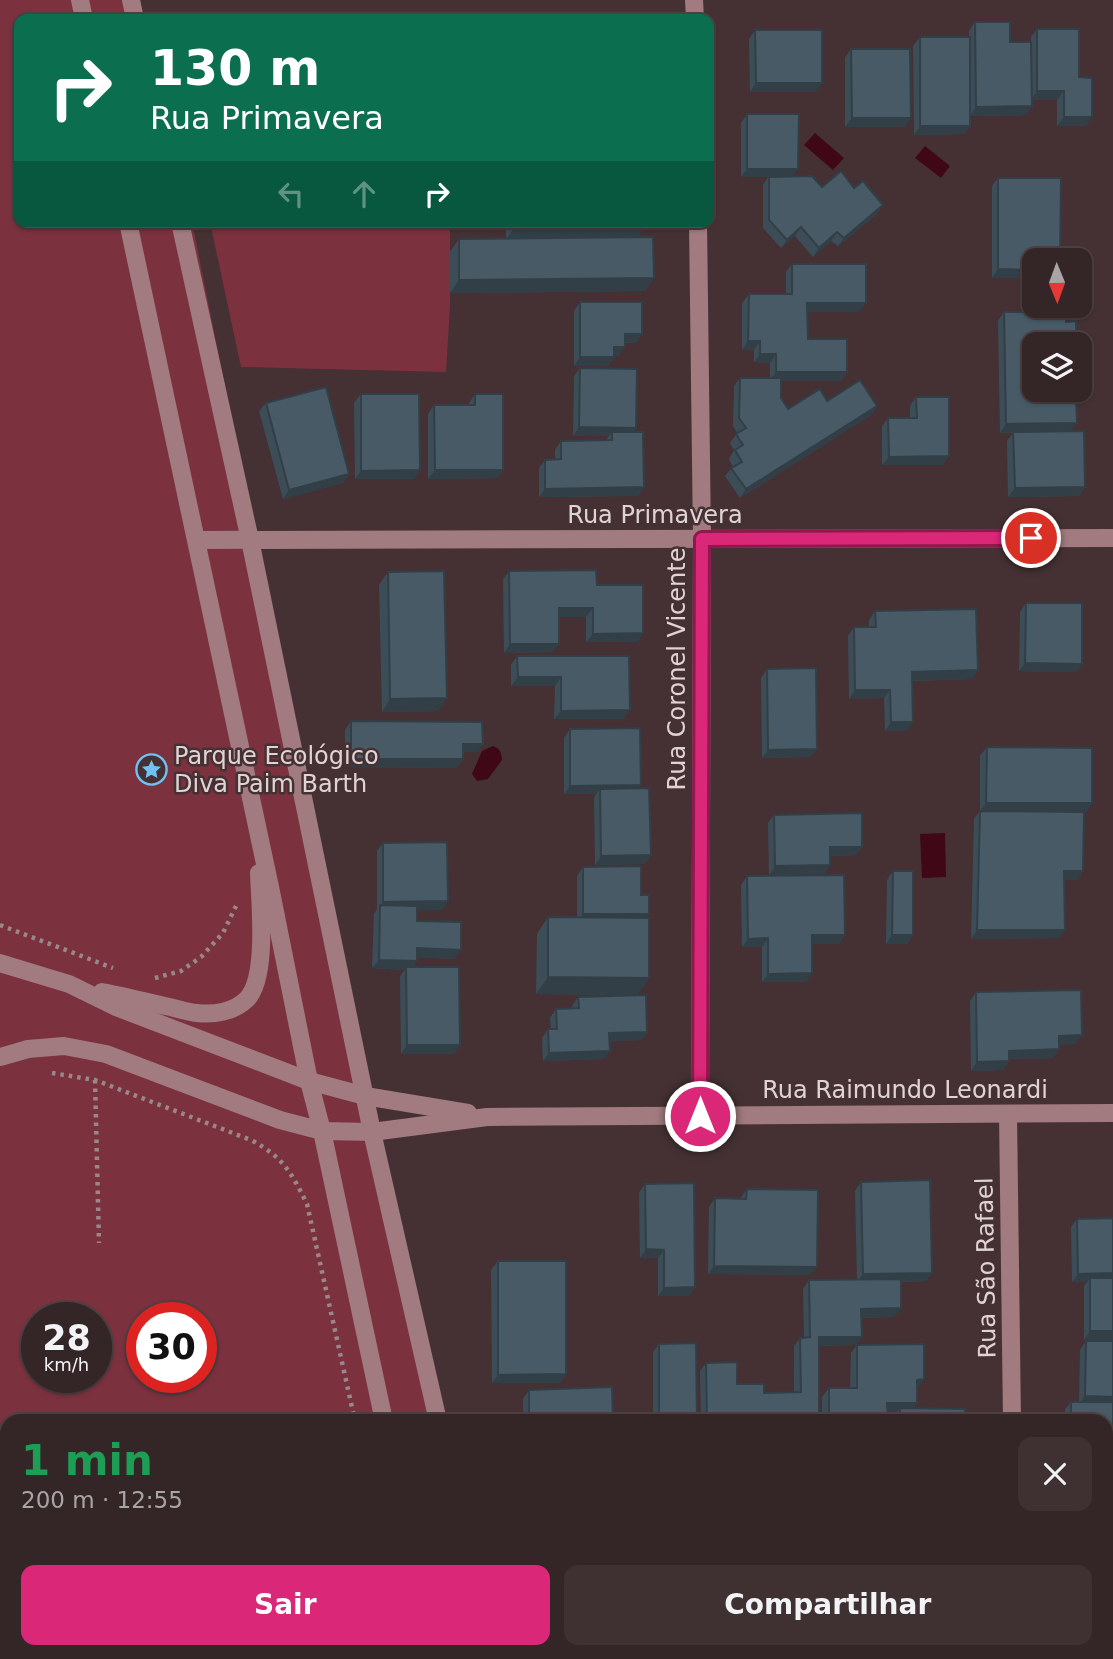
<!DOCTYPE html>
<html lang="pt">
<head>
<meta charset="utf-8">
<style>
	body { margin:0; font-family:"DejaVu Sans",sans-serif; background:#3f3132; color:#f1f3f6; height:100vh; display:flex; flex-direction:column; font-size:26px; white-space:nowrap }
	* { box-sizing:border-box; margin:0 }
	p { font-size:23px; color:#a9a5a7 }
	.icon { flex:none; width:38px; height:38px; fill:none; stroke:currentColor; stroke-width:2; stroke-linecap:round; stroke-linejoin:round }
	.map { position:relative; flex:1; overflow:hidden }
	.panel { position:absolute; left:0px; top:1414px; width:1113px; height:245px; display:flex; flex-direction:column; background:#342526; border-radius:21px 21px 0 0; box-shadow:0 2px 5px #0004,0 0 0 2px #4e4243 }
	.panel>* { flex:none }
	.hud { position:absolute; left:14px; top:14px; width:700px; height:214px; border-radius:14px; box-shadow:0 2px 5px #0004,0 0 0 2px #4e4243; background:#0b6e4f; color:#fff; overflow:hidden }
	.needle { width:46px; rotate:179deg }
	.tools { position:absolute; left:1022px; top:248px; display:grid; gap:14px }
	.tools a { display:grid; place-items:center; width:70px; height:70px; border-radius:14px; background:#342526; box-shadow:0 2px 5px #0004,0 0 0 2px #4e4243; font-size:35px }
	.speed { position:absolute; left:21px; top:1302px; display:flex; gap:14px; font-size:35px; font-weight:700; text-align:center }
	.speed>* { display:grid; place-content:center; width:91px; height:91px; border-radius:50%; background:#342526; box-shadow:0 2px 5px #0004,0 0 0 2px #4e4243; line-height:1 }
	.speed small { font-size:18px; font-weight:400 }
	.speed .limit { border:10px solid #d22; background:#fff; color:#111 }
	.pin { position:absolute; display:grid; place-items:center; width:60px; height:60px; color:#fff; margin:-30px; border:4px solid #fff; border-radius:50%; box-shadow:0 2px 7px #0007 }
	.me { position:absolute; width:77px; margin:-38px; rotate:0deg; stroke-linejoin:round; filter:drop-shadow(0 0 5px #0008) }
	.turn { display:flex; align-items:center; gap:24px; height:147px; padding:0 21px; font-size:32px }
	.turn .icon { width:91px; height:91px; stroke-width:2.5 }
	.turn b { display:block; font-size:49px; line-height:60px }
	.lanes { display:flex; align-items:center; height:66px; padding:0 21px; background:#0003; justify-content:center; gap:35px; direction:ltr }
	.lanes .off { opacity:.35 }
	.round { display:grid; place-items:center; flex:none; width:74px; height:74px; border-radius:14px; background:#3f3132 }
	.summary { display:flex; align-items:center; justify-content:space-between; height:119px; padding:0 21px }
	h1 { font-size:42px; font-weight:600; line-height:52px; color:#1e9e55 }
	.cta { display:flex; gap:14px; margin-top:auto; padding:14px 21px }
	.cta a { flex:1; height:80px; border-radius:14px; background:#db2777; color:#fff; font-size:28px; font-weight:600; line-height:80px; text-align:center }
	.cta a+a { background:#3f3132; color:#f1f3f6 }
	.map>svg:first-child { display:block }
	.green { fill:#7c313f; fill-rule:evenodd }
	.water { fill:#400816 }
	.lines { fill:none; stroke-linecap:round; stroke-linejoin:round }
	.path { stroke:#988889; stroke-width:4.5; stroke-dasharray:3.5 5; stroke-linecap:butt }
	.minor { stroke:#a17b7f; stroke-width:18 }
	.wall { fill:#3d4d58 }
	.shaded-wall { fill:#323f47 }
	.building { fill:#475a66; stroke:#323f47; stroke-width:2 }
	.route-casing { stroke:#8e194d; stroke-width:18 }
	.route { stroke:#db2777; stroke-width:12 }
	.labels { text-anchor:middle; stroke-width:5; stroke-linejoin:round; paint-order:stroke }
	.street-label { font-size:24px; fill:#e0d3d4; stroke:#453133 }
	.poi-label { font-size:24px; fill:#e0d3d4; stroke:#453133; text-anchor:start }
</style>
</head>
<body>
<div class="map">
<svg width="1113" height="1659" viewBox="0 0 1113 1659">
	<rect width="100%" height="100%" fill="#453133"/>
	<!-- green -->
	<g class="green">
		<path d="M0,0H136L142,19H19V222H192L433,1421H7V1652H479L481,1659H0ZM37,1318H96V1377H37ZM142,1318H201V1377H142Z"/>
		<polygon points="210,222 450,222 450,306 446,372 241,367"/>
		<polygon points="514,1652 649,1652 650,1659 515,1659"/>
	</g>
	<!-- water -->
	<g class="water">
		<polygon points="815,133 844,158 833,170 804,145"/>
		<polygon points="925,146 950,166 941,178 915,158"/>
		<path d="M493,746C501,749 501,752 502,760L488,779L477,781L472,774L482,751Z"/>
		<polygon points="945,833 946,877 922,878 920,834"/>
	</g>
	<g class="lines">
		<!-- path -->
		<g class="path">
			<polyline points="0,925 113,968"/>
			<polyline points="155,978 181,971 201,957 223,933 236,906"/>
			<path d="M52,1073L95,1080L251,1140C283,1157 291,1172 307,1204L355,1421"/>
			<polyline points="95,1080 99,1243"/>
			<polyline points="0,1576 7,1576"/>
			<polyline points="104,1652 104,1659"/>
			<polyline points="404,1652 405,1659"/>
		</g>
		<!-- minor -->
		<g class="minor">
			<polyline points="80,0 84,19"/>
			<polyline points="131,0 135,19"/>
			<polyline points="694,0 695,19"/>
			<polyline points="128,222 270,887 309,1081 322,1131 384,1421"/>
			<polyline points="180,222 250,540 372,1132 438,1421"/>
			<polyline points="698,222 702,539 700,1116"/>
			<polyline points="197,540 1113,538"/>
			<polyline points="0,963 69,984 116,1007 309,1081 365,1096 468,1113"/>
			<path d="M102,992C123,996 144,1001 165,1006C176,1008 186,1012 197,1013C214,1015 234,1012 247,999C268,977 260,903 259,873"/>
			<polyline points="0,1057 28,1049 64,1046 106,1054 280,1120 322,1131 372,1132 487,1117 1113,1113"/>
			<polyline points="1008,1114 1012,1421"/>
			<polyline points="1106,1499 1113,1499"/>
			<polyline points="434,1652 435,1659"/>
			<polyline points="487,1652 488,1659"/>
			<polyline points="820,1652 820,1659"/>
		</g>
	</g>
	<!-- wall -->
	<g class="wall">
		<polygon points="975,22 1010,42 1031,42 1031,37 1037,29 1079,77 1092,117 1086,126 1057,126 1057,100 1032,100 1026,115 970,116 970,126 964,134 914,135 913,46 920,37 969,37 969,31"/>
		<polygon points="755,30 816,92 750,92 749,39"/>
		<polygon points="851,49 911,118 905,127 845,127 845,58"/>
		<polygon points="747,114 793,176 822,187 854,188 883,205 877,214 838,246 831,241 813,257 795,236 781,248 763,228 763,185 768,177 741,177 741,123"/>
		<polygon points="998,178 1034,261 1034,278 992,278 992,186"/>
		<polygon points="506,222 648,222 637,238 654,278 645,291 450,293 450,252 459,239 506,239"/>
		<polygon points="792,264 859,312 807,312 808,339 847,372 841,381 781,381 781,398 788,409 827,401 877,406 871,415 740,498 725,476 733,467 729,459 734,450 730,443 737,433 733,426 734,386 740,378 770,378 770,363 754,362 754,350 742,350 742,303 749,294 786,294 786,272"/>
		<polygon points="1031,298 1034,345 1064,397 1085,487 1079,496 1008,497 1007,441 1013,433 1000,433 998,321 1004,312 1025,312 1025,307"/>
		<polygon points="580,302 636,343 625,343 618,356 614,356 608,366 574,366 574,311"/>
		<polygon points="580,368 636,428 634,432 644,487 638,496 539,497 539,468 545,460 555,459 555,450 561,441 606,440 609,436 573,436 574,376"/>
		<polygon points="361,394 420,470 414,479 355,479 354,403"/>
		<polygon points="475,394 503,470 497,478 428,479 428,414 434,405 469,405 469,403"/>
		<polygon points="916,397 949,456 943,465 882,465 882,426 888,418 910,418 910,406"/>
		<polygon points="266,403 349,474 343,483 283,499 259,411"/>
		<polygon points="509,571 597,585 643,633 637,642 586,642 586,617 559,617 553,652 504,653 503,580"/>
		<polygon points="388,572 438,711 382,712 379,585"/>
		<polygon points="1026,603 1082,664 1076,672 1019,671 1020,612"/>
		<polygon points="875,611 978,670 972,679 912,681 907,731 885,731 884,698 849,699 848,636 854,627 869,627 869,620"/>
		<polygon points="517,656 629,656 623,719 554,719 555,686 511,686 511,665"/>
		<polygon points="767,669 811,757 762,758 761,678"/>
		<polygon points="351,721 483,744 477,752 463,752 457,768 345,767 345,730"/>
		<polygon points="570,729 641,785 639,788 651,855 644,864 595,865 594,798 596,794 564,794 564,738"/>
		<polygon points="987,747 1092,803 1086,812 1051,812 1083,871 1077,880 1064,880 1059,938 971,939 974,819 980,811 980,756"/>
		<polygon points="774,815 862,847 856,855 830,856 830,865 824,874 769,875 768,823"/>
		<polygon points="383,843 448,901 442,910 417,910 417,921 454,959 417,957 413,967 460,1045 454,1054 401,1054 400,976 405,970 372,968 374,914 377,909 377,851"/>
		<polygon points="583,867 641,895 649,978 637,995 536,994 537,934 548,917 577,917 577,876"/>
		<polygon points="893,871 913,935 907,944 886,944 887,880"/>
		<polygon points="747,876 839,944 812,944 812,973 806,982 762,982 762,947 742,947 741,885"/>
		<polygon points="976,992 1076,1044 1059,1044 1053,1058 1009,1059 1003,1070 971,1071 970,1001"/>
		<polygon points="578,997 647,1032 641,1040 610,1041 604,1059 543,1061 542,1038 548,1029 551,1029 550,1018 556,1009 572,1008 572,1006"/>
		<polygon points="861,1182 932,1273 926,1281 901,1282 895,1317 862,1318 862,1337 856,1345 819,1346 819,1421 701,1421 700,1371 706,1363 737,1384 764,1393 794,1392 794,1346 800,1338 804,1338 803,1289 809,1280 857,1279 855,1191"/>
		<polygon points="645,1184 689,1296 658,1296 658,1258 640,1258 639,1193"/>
		<polygon points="747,1189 810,1275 708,1274 709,1207 715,1198 740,1199"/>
		<polygon points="1077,1219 1113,1340 1084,1340 1084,1286 1087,1282 1072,1282 1071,1227"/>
		<polygon points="498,1261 566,1374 560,1383 492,1383 491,1270"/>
		<polygon points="1086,1341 1113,1341 1113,1461 1106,1461 1106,1421 1065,1421 1065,1410 1071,1402 1079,1402 1080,1350"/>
		<polygon points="659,1344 697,1421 639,1421 644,1413 653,1413 653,1352"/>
		<polygon points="857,1345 918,1388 914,1408 965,1421 894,1421 894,1417 897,1412 888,1412 888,1421 822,1421 822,1397 829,1388 850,1388 851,1353"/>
		<polygon points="529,1390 613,1421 523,1421 523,1399"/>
		<rect x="704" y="1652" width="74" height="7"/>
		<rect x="867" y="1652" width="56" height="7"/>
		<polygon points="1046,1652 1106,1652 1110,1653 1106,1659 1046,1659"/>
	</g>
	<!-- shaded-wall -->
	<g class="shaded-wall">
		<polygon points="756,83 822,83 816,92 750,92"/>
		<polygon points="1037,91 1064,91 1057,100 1031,100"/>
		<polygon points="1032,106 1026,115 970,116 976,107"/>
		<polygon points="1064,117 1092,117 1086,126 1057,126"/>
		<polygon points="852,118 911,118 905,127 845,127"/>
		<polygon points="920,126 970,126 964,134 914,135"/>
		<polygon points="747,169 798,169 792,177 741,177"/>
		<polygon points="883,205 877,214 838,246 844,238"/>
		<polygon points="518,222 648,222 637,238 506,240"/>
		<polygon points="801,227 795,236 781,248 787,240"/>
		<polygon points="837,232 831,241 813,257 819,248"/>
		<polygon points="998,269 1034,270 1034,278 992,278"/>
		<polygon points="654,278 645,291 450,293 459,280"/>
		<polygon points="807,303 866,303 859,312 801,312"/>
		<polygon points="625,334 642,334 636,343 619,342"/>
		<polygon points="748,341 760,341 754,350 742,350"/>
		<polygon points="614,347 625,347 618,356 608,356"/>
		<polygon points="760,354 776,354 770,363 754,362"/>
		<polygon points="580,357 614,357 608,366 574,366"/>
		<polygon points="776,372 847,372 841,381 770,381"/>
		<polygon points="877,406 871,415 740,498 746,489"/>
		<polygon points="1077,423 1071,431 1000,433 1006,424"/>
		<polygon points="579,427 636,428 630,437 612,432 609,436 573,436"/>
		<polygon points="949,456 943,465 882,465 889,457"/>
		<polygon points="420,470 414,479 355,479 361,471"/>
		<polygon points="435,470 503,470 497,478 428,479"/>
		<polygon points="349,474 343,483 283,499 289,490"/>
		<polygon points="644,487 638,496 539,497 545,489"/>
		<polygon points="1085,487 1079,496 1008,497 1015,488"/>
		<polygon points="559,608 593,608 586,617 553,617"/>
		<polygon points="643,633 637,642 586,642 593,634"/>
		<polygon points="510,644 559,644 553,652 504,653"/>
		<polygon points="1025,663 1082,664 1076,672 1019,671"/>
		<polygon points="978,670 972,679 906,681 912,672"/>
		<polygon points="518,677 561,677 555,686 511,686"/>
		<polygon points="855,690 890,690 884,698 849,699"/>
		<polygon points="447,698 438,711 382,712 390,699"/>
		<polygon points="630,710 623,719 554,719 561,711"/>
		<polygon points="891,722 913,722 907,731 885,731"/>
		<polygon points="463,744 483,744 477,752 457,752"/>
		<polygon points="817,749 811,757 762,758 768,750"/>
		<polygon points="351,759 463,759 457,768 345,767"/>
		<polygon points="641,785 635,794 600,789 596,794 564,794 570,786"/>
		<polygon points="986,803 1092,803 1086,812 980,811"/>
		<polygon points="830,847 862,847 856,855 823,856"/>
		<polygon points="651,855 644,864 595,865 601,856"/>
		<polygon points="830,865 824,874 769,875 775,866"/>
		<polygon points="1064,871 1083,871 1077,880 1058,880"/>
		<polygon points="448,901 442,910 380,911 380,906 383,902"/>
		<polygon points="583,914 649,914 643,922 577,923"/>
		<polygon points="977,930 1065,930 1059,938 971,939"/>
		<polygon points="812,935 845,935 839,944 806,944"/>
		<polygon points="892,935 913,935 907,944 886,944"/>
		<polygon points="768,938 762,947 742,947 748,939"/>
		<polygon points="417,948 461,950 454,959 411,957"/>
		<polygon points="379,960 417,961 411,970 406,967 405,970 372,968"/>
		<polygon points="812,973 806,982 762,982 768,974"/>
		<polygon points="548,977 649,978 637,995 536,994"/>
		<polygon points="647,1032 641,1040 603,1042 609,1033"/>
		<polygon points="1082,1035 1076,1044 1053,1045 1059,1036"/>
		<polygon points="407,1045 460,1045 454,1054 401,1054"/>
		<polygon points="1059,1049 1053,1058 1003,1059 1009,1051"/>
		<polygon points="610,1051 604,1059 543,1061 549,1053"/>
		<polygon points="1009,1061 1003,1070 971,1071 977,1062"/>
		<polygon points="646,1249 664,1250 658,1258 640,1258"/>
		<polygon points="714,1266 817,1267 810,1275 708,1274"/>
		<polygon points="932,1273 926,1281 857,1283 863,1274"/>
		<polygon points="1113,1273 1113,1279 1090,1278 1087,1282 1072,1282 1078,1274"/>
		<polygon points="695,1287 689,1296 658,1296 664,1288"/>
		<polygon points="901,1308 895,1317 855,1318 861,1309"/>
		<polygon points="1090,1331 1113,1331 1113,1340 1084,1340"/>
		<polygon points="819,1337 862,1337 856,1345 813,1346"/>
		<polygon points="566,1374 560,1383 492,1383 498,1375"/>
		<polygon points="924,1379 918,1388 911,1388 917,1380"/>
		<polygon points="1085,1396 1113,1397 1113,1405 1079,1405"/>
		<polygon points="887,1403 917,1403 911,1412 900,1408 897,1412 881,1412"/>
		<rect x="1106" y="1452" width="7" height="9"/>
		<polygon points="1110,1653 1106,1659 1049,1659 1052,1654"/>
	</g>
	<!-- building -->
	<g class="building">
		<polygon points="975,22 1010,22 1010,42 1031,42 1032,106 976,107"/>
		<polygon points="1037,29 1079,29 1079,77 1092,78 1092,117 1064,117 1064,91 1037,91"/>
		<polygon points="755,30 822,30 822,83 756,83"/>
		<rect x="920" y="37" width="50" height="89"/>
		<polygon points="851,49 910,49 911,118 852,118"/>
		<polygon points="747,114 799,114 798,169 747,169"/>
		<polygon points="841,171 854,188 863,181 883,205 844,238 837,232 819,248 801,227 787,240 769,220 769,177 812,176 822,187"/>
		<polygon points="998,178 1061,178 1060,261 1034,261 1034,270 998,269"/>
		<polygon points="653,237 654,278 459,280 459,239"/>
		<polygon points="792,264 866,264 866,303 807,303 808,339 847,339 847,372 776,372 776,354 760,354 760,341 748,341 749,294 792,294"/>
		<polygon points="1031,298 1034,298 1034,306 1066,306 1066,322 1076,321 1076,345 1034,345 1034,390 1064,390 1064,397 1076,396 1077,423 1006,424 1004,312 1031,312"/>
		<polygon points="580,302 642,302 642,334 625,334 625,347 614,347 614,357 580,357"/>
		<polygon points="580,368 637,369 636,428 579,427"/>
		<polygon points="740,378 781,378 781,398 788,409 820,389 827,401 860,380 877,406 746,489 731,468 742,462 735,450 743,445 736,434 746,428 739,418"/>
		<polygon points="326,387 349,474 289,490 266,403"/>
		<polygon points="361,394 419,394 420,470 361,471"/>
		<polygon points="475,394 503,394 503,470 435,470 434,405 475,405"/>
		<polygon points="916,397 949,397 949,456 889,457 888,418 917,418"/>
		<polygon points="1084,431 1085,487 1015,488 1013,432"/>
		<polygon points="612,432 643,432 644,487 545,489 545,460 561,459 561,441 612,440"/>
		<polygon points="596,570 597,585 643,585 643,633 593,634 593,608 559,608 559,644 510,644 509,571"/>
		<polygon points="444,571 447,698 390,699 388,572"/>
		<polygon points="1026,603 1082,603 1082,664 1025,663"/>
		<polygon points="976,609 978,670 912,672 913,722 891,722 890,690 855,690 854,627 876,627 875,611"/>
		<polygon points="517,656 629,656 630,710 561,711 561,677 518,677"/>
		<polygon points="816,668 817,749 768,750 767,669"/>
		<polygon points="351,721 482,722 483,744 463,744 463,759 351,759"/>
		<polygon points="640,728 641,785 570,786 570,729"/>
		<polygon points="987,747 1092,748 1092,803 986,803"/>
		<polygon points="649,788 651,855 601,856 600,789"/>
		<polygon points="980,811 1084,812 1083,871 1064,871 1065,930 977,930"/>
		<polygon points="862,813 862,847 830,847 830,865 775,866 774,815"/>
		<polygon points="447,842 448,901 383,902 383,843"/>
		<polygon points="641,866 641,895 649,895 649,914 583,914 583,867"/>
		<polygon points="893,871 913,871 913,935 892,935"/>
		<polygon points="844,875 845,935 812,935 812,973 768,974 768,938 748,939 747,876"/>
		<polygon points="380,905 417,906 417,921 461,922 461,950 417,948 417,961 379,960"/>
		<polygon points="548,917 649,918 649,978 548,977"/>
		<polygon points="406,967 459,967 460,1045 407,1045"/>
		<polygon points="1081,990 1082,1035 1059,1036 1059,1049 1009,1051 1009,1061 977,1062 976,992"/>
		<polygon points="646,995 647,1032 609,1033 610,1051 549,1053 548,1029 557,1029 556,1009 579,1008 578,997"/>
		<polygon points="930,1180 932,1273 863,1274 861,1182"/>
		<polygon points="694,1183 695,1287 664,1288 664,1250 646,1249 645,1184"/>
		<polygon points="747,1189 818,1190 817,1267 714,1266 715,1198 746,1199"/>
		<polygon points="1113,1218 1113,1273 1078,1274 1077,1219"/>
		<polygon points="498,1261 566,1261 566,1374 498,1375"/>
		<rect x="1090" y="1278" width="23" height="53"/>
		<polygon points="901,1279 901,1308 861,1309 862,1337 819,1337 819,1421 707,1421 706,1363 737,1362 737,1384 764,1384 764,1393 801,1392 800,1338 810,1337 809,1280"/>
		<polygon points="1086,1341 1113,1341 1113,1397 1085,1396"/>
		<polygon points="696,1343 697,1421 644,1421 644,1413 659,1413 659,1344"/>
		<polygon points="924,1344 924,1379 917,1380 917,1403 887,1403 888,1421 829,1421 829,1388 857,1388 857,1345"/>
		<polygon points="612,1387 613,1421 529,1421 529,1390"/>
		<polygon points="1071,1402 1113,1402 1113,1452 1106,1452 1106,1421 1071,1421"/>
		<polygon points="900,1408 965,1409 965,1421 900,1421"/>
		<polygon points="1106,1562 1109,1562 1110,1653 1052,1654 1052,1652 1106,1652"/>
		<polygon points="710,1652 778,1652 778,1659 711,1659"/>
		<rect x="873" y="1652" width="50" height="7"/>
	</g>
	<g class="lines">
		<defs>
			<polyline id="route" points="700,1116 702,539 1031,538"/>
		</defs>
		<!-- route casing -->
		<use href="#route" class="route-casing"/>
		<!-- route -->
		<use href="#route" class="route"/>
	</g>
	<!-- icons -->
	<defs>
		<symbol id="sight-ring" viewBox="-11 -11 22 22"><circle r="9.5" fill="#453133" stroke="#70c1f4" stroke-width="1.5"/><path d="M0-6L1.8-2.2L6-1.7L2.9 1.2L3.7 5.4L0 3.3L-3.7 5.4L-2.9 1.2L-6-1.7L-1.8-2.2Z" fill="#70c1f4"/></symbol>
	</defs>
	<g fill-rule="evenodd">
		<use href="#sight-ring" x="134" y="752" width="35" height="35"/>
	</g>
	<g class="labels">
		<!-- street labels -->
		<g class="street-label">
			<text x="655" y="523">Rua Primavera</text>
			<text transform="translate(677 669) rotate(-90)" y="8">Rua Coronel Vicente</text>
			<text x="905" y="1098">Rua Raimundo Leonardi</text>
			<text transform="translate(986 1268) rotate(-91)" y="8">Rua São Rafael</text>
		</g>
		<!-- poi labels -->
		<g class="poi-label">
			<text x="174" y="764">Parque Ecológico<tspan x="174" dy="28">Diva Paim Barth</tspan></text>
		</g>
	</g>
</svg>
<div class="tools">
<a><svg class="needle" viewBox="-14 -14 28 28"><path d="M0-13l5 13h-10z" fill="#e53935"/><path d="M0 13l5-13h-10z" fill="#a9a5a7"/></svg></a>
<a><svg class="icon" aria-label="layers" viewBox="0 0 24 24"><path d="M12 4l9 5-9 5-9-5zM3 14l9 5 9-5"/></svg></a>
</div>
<div class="speed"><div>28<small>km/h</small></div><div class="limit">30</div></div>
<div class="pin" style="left:1031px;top:538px;background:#d93025"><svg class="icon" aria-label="arrive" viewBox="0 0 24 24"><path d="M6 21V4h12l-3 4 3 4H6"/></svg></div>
<svg class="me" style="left:700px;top:1116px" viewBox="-20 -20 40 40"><circle r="17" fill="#db2777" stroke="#fff" stroke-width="3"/><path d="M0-11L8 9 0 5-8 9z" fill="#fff"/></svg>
<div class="hud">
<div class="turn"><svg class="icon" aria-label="right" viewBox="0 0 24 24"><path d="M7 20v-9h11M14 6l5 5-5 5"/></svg><div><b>130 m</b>Rua Primavera</div></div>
<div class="lanes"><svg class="icon off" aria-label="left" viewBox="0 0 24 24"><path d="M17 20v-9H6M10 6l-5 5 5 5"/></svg><svg class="icon off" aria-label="ahead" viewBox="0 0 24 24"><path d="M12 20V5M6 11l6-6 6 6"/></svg><svg class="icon" aria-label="right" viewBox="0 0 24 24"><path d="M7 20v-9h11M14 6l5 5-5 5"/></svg></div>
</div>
<section class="panel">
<div class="summary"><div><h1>1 min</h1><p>200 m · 12:55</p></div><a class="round"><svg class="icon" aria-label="close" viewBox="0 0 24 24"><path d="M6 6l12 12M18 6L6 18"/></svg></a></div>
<div class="cta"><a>Sair</a><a>Compartilhar</a></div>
</section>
</div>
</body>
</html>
